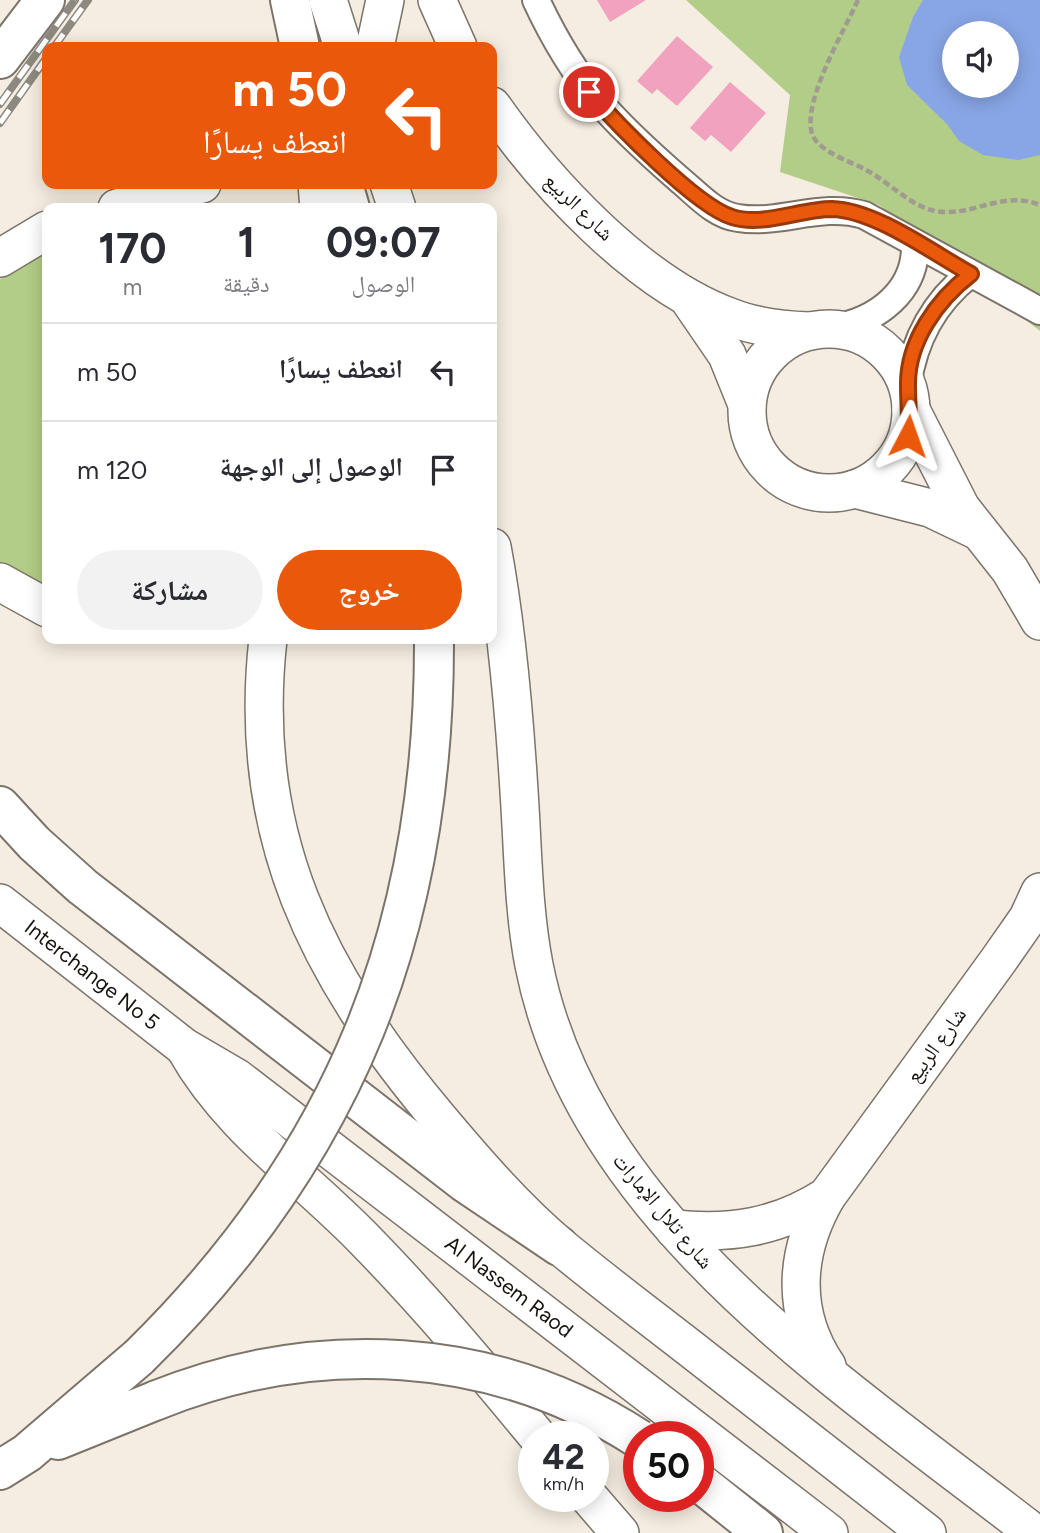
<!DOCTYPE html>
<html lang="ar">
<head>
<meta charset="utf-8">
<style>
	body { margin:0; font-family:Figtree,"Noto Naskh Arabic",sans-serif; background:#f2f2f3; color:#2b2b33; direction:rtl; height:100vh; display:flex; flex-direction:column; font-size:26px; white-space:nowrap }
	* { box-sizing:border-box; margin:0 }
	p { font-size:23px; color:#7c7c81 }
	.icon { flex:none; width:38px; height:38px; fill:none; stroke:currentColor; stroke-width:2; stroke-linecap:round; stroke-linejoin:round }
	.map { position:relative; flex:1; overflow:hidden; direction:ltr }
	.sheet { position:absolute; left:42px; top:203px; width:455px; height:441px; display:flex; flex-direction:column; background:#fff; border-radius:14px; box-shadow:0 4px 18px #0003; direction:rtl }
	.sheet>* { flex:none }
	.top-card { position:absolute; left:42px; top:42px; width:455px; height:147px; border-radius:14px; box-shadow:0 4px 18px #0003; direction:rtl; background:#ea580c; color:#fff; overflow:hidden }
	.fabs { position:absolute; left:942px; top:21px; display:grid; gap:14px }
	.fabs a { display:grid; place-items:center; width:77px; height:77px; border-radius:50%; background:#fff; box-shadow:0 4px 18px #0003; font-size:35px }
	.speed { position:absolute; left:518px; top:1421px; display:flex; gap:14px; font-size:35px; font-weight:700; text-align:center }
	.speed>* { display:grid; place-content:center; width:91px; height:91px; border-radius:50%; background:#fff; box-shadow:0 4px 18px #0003; line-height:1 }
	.speed small { font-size:18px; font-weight:400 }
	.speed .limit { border:10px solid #d22; background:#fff; color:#111 }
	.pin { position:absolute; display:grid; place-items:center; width:60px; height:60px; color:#fff; margin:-30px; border:4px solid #fff; border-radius:50%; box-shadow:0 2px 7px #0007 }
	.me { position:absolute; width:77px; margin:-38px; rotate:4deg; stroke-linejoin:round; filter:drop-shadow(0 0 5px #0008) }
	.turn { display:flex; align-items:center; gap:24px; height:147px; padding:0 35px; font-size:32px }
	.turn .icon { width:91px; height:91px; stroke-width:2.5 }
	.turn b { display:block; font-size:49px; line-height:60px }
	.eta { display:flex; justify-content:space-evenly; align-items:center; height:119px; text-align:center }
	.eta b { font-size:42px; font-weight:700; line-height:49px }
	.action { display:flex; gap:14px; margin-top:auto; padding:14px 35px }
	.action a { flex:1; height:80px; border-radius:42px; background:#ea580c; color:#fff; font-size:28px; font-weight:700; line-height:80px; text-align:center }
	.action a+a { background:#f2f2f3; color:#2b2b33 }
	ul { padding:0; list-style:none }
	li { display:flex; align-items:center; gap:21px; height:98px; padding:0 35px; border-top:2px solid #e1e1e2 }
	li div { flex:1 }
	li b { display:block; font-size:26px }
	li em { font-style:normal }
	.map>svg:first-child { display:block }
	.green { fill:#b2cd87; fill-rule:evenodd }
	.water { fill:#88a6e6; fill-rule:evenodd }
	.building { fill:#f1a2be }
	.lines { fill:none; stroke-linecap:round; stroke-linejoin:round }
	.minor-casing { stroke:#7c746a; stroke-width:30 }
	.secondary-casing { stroke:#7c746a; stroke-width:40 }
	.motorway-casing { stroke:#7c746a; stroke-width:42 }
	.path { stroke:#a09a91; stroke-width:4.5; stroke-dasharray:7 3.5; stroke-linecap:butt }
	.minor { stroke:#fff; stroke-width:26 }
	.secondary { stroke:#fff; stroke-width:37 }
	.motorway { stroke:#fff; stroke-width:38 }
	.rail-casing { stroke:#8e8980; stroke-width:8 }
	.rail { stroke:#fff; stroke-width:5; stroke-dasharray:16; stroke-linecap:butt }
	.motorway-bridge-casing { stroke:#7c746a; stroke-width:42; stroke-linecap:butt }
	.motorway-bridge { stroke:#fff; stroke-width:38 }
	.route-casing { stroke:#983908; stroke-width:18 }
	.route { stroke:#ea580c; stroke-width:12 }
	.labels { text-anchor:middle; stroke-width:7; stroke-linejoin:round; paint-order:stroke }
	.street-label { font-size:21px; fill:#171410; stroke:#fff }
</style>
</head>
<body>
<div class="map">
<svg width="1040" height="1533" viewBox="0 0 1040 1533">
	<rect width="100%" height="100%" fill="#f5ede1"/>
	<!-- green -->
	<g class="green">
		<path d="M686,0H1040V331L879,205L780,172L790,95ZM954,33H1006V86H954Z"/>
		<polygon points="47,248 47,594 0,568 0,279"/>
	</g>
	<!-- water -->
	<path class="water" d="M923,0H1040V155L1018,160L983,155L959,141L947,124L907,85L899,57L913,17ZM954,33H1006V86H954Z"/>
	<!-- building -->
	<g class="building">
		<polygon points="597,0 646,0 610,22"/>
		<polygon points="677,36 713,67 677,106 657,89 652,94 637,81"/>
		<polygon points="730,82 766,113 731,152 711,135 705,141 690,128"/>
	</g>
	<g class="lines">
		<defs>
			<g id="minor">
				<path d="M536,0C575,84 612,121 681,181C698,195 715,215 738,218C781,225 821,202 864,215L1040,311"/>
				<path d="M833,328C877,321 917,291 915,243"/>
				<path d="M907,386C914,340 933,303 970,274"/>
			</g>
			<g id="secondary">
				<polyline points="328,0 343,47"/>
				<polyline points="437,0 458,47"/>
				<polyline points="375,47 385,0"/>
				<path d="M492,106C546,183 639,284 730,317C755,327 782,330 809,331"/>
				<polyline points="317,184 319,208"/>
				<polyline points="389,184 397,208"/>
				<polyline points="117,208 202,184"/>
				<polyline points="0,258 47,230"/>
				<polyline points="690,301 727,355 746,402"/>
				<circle cx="829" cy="411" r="82"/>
				<polyline points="911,410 961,508 1010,570 1040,621"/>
				<polyline points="855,489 930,508 976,530"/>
				<path d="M492,547C507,627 514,710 519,791C523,849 523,908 534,965C584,1219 843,1384 1034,1533"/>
				<polyline points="0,582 47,608"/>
				<path d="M268,639C246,835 317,974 440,1120C477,1164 517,1210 561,1247C607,1285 654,1320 700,1356C776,1415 851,1474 927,1533"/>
				<polyline points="0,903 184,1047 237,1078 829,1533"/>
				<path d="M186,1050C228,1125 302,1176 361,1236C424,1300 481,1368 538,1437"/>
				<path d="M674,1229C731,1235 779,1227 827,1196"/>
				<path d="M827,1366C790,1311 795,1251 827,1196L998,961L1028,918L1040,892"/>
				<polyline points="588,1496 620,1533"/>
			</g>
			<g id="motorway">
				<polyline points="290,0 300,47"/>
				<polyline points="0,59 45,0"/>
				<polyline points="343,184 350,208"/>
				<polyline points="0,806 34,843 83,887 464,1182 559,1246"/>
				<polyline points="58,1440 157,1400"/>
				<polyline points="0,1470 27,1453 139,1357"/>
				<polyline points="698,1481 763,1533"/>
			</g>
		</defs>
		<!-- minor casing -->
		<use href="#minor" class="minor-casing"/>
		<!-- secondary casing -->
		<use href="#secondary" class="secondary-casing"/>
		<!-- motorway casing -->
		<use href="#motorway" class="motorway-casing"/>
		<!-- path -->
		<path class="path" d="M858,0C846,28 792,117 817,142C831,157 856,163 873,174C896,188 918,213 947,212C980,212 1006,191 1040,205"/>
		<!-- minor -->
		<use href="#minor" class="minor"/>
		<!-- secondary -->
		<use href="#secondary" class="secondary"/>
		<!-- motorway -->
		<use href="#motorway" class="motorway"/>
		<defs>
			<g id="rail">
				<polyline points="54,47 88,0"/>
				<polyline points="0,104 75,0"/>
				<polyline points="0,123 47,57"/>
			</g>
		</defs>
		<!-- rail casing -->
		<use href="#rail" class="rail-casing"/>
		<!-- rail -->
		<use href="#rail" class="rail"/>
		<defs>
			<g id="motorway-bridge">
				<path d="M139,1357C346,1154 435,928 434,639"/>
				<path d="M157,1400C315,1337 493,1344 639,1439"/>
			</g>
		</defs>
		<!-- motorway-bridge casing -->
		<use href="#motorway-bridge" class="motorway-bridge-casing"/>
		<!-- motorway-bridge -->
		<use href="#motorway-bridge" class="motorway-bridge"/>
	</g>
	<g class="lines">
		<defs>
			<path id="route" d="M589,92C616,123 696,206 732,217C763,227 800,209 832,209C875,210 933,253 971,274C937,300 907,342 908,386C908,404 910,418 908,436"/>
		</defs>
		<!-- route casing -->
		<use href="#route" class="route-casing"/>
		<!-- route -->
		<use href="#route" class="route"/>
	</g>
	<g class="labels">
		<!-- street labels -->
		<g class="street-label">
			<text transform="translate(579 207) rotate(44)" y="7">شارع الربيع</text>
			<text transform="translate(92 975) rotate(38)" y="7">Interchange No 5</text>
			<text transform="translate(936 1045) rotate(-54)" y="7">شارع الربيع</text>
			<text transform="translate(663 1211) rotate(50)" y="7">شارع تلال الإمارات</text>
			<text transform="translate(509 1287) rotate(37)" y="7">Al Nassem Raod</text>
		</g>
	</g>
</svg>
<div class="fabs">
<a><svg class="icon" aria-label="sound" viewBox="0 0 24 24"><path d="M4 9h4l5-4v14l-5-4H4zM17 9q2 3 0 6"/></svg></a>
</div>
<div class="speed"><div>42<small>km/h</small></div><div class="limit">50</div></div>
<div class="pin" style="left:589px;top:92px;background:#d93025"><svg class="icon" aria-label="arrive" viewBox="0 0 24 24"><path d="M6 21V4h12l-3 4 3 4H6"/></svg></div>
<svg class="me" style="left:908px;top:436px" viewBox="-20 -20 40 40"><path d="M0-17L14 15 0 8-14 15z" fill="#ea580c" stroke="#fff" stroke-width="4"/></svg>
<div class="top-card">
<div class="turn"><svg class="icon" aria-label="left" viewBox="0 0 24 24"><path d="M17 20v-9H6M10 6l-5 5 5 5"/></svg><div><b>50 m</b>انعطف يسارًا</div></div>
</div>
<section class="sheet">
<div class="eta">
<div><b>09:07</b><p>الوصول</p></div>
<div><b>1</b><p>دقيقة</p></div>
<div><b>170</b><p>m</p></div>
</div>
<ul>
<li><svg class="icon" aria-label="left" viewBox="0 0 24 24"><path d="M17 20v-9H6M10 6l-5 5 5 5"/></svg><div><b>انعطف يسارًا</b></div><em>50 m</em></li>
<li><svg class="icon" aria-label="arrive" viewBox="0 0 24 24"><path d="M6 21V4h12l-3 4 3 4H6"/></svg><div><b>الوصول إلى الوجهة</b></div><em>120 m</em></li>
</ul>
<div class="action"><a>خروج</a><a>مشاركة</a></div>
</section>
</div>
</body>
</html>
